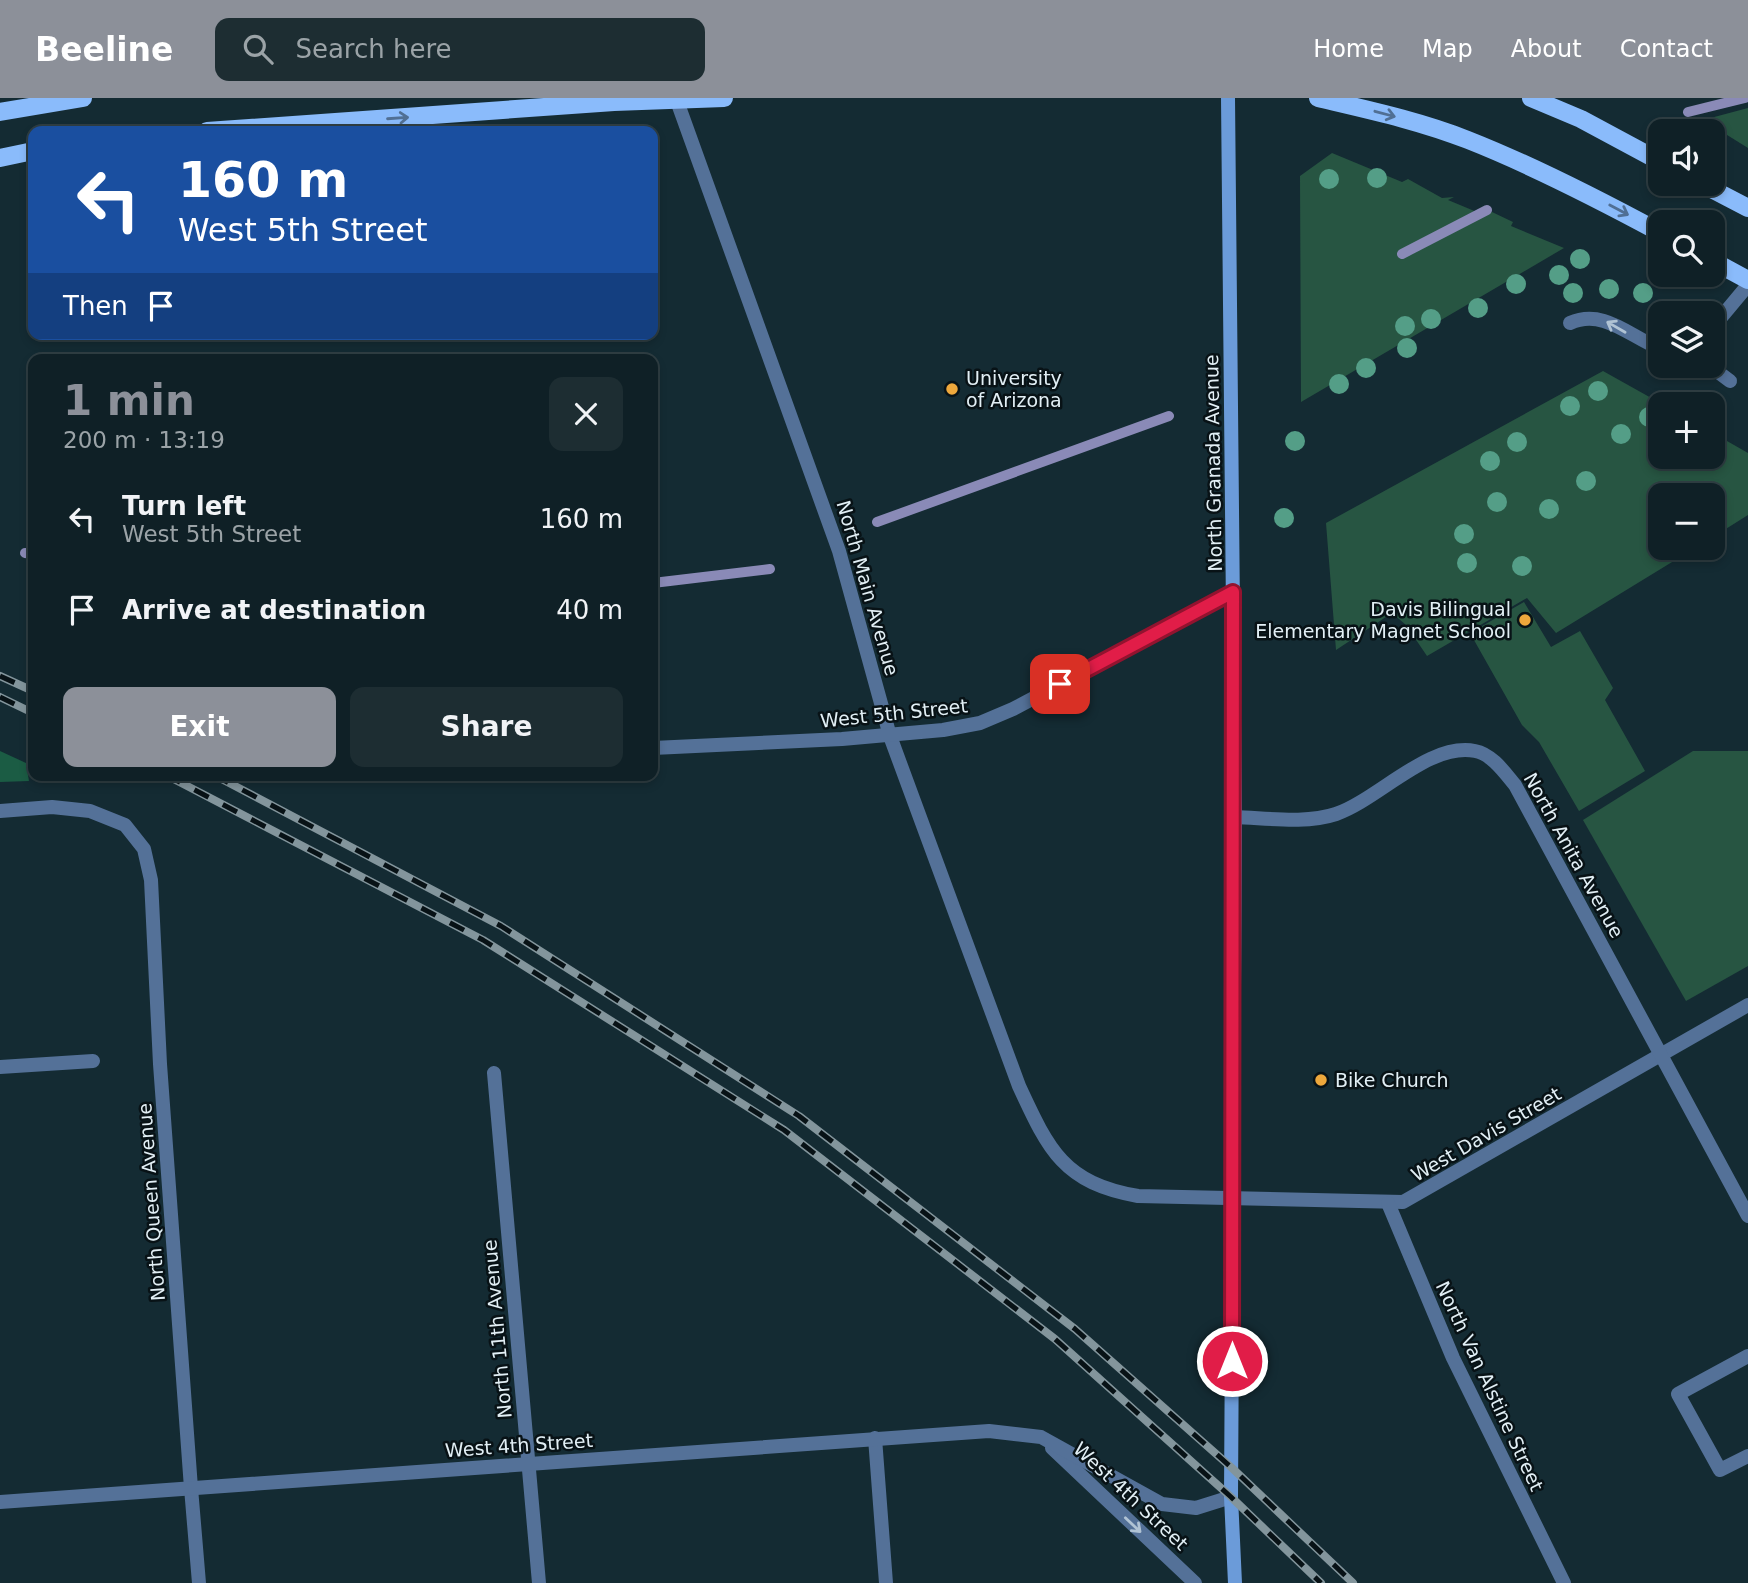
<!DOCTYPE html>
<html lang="en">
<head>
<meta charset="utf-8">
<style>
	body { margin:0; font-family:"DejaVu Sans",sans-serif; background:#1d2d32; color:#f1f3f6; height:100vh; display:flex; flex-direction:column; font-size:26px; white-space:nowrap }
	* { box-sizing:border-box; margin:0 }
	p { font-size:23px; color:#9ba3a7 }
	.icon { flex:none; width:38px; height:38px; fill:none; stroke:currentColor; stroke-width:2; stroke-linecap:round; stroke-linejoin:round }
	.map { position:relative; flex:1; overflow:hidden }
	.panel { position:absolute; left:28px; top:256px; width:630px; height:427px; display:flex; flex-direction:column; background:#0f2026; border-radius:14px; box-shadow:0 4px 10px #0003,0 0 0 2px #2f3e43 }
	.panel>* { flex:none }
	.banner { position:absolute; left:28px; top:28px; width:630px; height:214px; border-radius:14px; box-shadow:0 4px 10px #0003,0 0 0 2px #2f3e43; background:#1a4fa0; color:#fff; overflow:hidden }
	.tools { position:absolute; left:1648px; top:21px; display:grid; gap:14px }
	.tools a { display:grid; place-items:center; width:77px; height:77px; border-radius:14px; background:#0f2026; box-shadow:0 4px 10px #0003,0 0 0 2px #2f3e43; font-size:35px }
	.pin { position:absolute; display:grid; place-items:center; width:60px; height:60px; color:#fff; margin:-30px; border-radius:14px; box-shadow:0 4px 10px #0006 }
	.me { position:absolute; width:77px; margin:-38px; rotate:0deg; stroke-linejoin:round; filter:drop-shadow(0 0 5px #0008) }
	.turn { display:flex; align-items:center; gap:24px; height:147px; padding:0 35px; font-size:32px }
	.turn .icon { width:91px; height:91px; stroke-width:2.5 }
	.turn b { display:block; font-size:49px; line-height:60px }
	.then { display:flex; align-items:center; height:66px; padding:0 35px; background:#0003; gap:14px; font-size:26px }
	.round { display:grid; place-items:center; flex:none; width:74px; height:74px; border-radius:14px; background:#1d2d32 }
	.head { display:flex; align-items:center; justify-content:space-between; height:119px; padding:0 35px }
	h1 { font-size:42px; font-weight:700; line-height:52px; color:#8c9099 }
	.primary-button { display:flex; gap:14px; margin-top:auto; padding:14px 35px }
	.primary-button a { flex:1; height:80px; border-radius:14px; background:#8c9099; color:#fff; font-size:28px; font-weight:700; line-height:80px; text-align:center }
	.primary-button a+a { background:#1d2d32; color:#f1f3f6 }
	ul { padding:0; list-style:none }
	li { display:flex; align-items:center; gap:21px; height:91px; padding:0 35px }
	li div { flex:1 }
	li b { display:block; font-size:26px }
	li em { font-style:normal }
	header { display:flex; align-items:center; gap:42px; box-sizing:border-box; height:98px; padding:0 35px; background:#8c9099; color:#fff }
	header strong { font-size:33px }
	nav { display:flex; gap:38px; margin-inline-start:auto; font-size:24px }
	.search { width:490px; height:63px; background:#1d2d32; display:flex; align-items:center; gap:18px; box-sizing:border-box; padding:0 24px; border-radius:14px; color:#9ba3a7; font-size:26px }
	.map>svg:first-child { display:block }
	.green { fill:#275542 }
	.forest { fill:#1b5c44 }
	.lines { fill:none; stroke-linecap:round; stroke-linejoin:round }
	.stream { stroke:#8a8ab7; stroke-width:10 }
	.service { stroke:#547198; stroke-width:14 }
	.minor { stroke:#547198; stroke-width:14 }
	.secondary { stroke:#6b9bd9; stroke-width:14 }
	.primary { stroke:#8abbfb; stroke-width:18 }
	.rail-casing { stroke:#83959c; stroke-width:8 }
	.rail { stroke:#081216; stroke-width:5; stroke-dasharray:16; stroke-linecap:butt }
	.tree { fill:#549e87 }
	.oneway { stroke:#506f94 }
	.oneway2 { stroke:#b0c3d4 }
	.route-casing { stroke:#92132f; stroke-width:18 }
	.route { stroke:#e11d48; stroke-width:12 }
	.poi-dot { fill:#eea83c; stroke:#081216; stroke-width:2.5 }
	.labels { text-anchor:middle; stroke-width:5; stroke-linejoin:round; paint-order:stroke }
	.poi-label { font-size:19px; fill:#e2eff5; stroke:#081216; text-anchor:start }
	.street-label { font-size:19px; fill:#e2eff5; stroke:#081216 }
</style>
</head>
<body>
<header>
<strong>Beeline</strong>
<div class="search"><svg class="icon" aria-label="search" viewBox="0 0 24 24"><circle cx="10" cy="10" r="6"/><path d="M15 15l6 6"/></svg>Search here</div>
<nav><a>Home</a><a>Map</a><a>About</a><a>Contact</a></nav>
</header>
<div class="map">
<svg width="1748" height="1485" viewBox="0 0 1748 1485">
	<rect width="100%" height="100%" fill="#142b33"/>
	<!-- green -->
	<g class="green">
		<polygon points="1748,10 1748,50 1703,22"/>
		<polygon points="1332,55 1402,84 1408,81 1442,100 1454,99 1448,102 1484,117 1492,114 1513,124 1511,128 1564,150 1301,304 1300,78"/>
		<polygon points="1603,273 1662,306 1661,359 1713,359 1713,335 1748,355 1748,417 1713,439 1713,397 1661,397 1661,450 1695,450 1556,535 1527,500 1427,558 1406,527 1392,515 1336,552 1326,425"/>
		<polygon points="1524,504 1551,549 1580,533 1613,590 1605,602 1645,673 1579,713 1539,644 1522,627 1470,535"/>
		<polygon points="1693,653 1748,653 1748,868 1686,903 1583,722"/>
	</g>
	<!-- forest -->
	<polygon class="forest" points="0,653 26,665 29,683 0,684"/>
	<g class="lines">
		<!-- stream -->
		<g class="stream">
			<polyline points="1688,14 1745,0"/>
			<polyline points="1402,156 1487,112"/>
			<polyline points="877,424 1169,318"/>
			<polyline points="25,455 33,456"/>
			<polyline points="653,485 770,471"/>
		</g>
		<!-- service -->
		<g class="service">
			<path d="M1570,225C1604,210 1630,239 1661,251"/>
			<polyline points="1713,229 1748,187"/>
			<polyline points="1710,268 1730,283"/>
			<polyline points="0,969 93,963"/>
			<polyline points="1748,1258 1678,1296 1720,1372 1748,1358"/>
			<polyline points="875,1340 886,1485"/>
			<polyline points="191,1390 199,1485"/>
		</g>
		<!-- minor -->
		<g class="minor">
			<path d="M677,3L839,453L890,638L1019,988C1049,1053 1064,1085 1138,1098L1403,1104L1748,907"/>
			<polyline points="653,650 842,641 943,632 980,625 1013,611 1233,494"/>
			<polyline points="0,713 52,709 90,713 125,727 144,751 151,782 160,966 191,1390"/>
			<path d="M1235,719C1267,720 1306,726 1336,716C1379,701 1429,644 1475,653C1492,656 1505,675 1515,687L1748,1118"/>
			<polyline points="494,975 539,1485"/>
			<polyline points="1388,1105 1453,1260 1564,1485"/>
			<polyline points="1052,1350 1195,1485"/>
			<polyline points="0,1404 989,1333 1041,1339 1162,1406 1196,1410 1231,1399"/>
		</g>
		<!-- secondary -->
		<polyline class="secondary" points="1228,0 1235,719 1231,1399 1235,1485"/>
		<!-- primary -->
		<g class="primary">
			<path d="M1318,0C1369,12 1420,23 1468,42C1534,68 1598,101 1661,135"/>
			<polyline points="1531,0 1581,21 1661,64"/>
			<polyline points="0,14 83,0"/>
			<polyline points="207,33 614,4 724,0"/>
			<polyline points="0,60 33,53"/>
			<polyline points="1702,86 1748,110"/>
			<polyline points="1713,163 1748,182"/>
		</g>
		<defs>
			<g id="rail">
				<polyline points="0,578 33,593"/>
				<polyline points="0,599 33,615"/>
				<polyline points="166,677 483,842 784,1032 1055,1241 1231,1399 1321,1485"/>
				<polyline points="214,677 501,828 799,1018 1075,1231 1232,1370 1353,1485"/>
			</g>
		</defs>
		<!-- rail casing -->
		<use href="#rail" class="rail-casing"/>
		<!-- rail -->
		<use href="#rail" class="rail"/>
	</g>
	<!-- trees -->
	<g class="tree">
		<circle cx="1377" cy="80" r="10"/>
		<circle cx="1329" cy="81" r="10"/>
		<circle cx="1580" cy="161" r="10"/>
		<circle cx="1559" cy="177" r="10"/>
		<circle cx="1516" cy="186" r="10"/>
		<circle cx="1609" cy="191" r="10"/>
		<circle cx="1573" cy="195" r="10"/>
		<circle cx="1643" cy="195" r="10"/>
		<circle cx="1478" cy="210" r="10"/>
		<circle cx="1431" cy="221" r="10"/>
		<circle cx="1405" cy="228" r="10"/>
		<circle cx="1407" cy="250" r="10"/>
		<circle cx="1366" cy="270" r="10"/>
		<circle cx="1339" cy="286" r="10"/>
		<circle cx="1598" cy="293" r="10"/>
		<circle cx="1570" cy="308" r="10"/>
		<circle cx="1649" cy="319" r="10"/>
		<circle cx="1621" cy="336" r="10"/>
		<circle cx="1295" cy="343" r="10"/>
		<circle cx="1517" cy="344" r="10"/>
		<circle cx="1490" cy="363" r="10"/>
		<circle cx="1586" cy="383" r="10"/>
		<circle cx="1497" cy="404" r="10"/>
		<circle cx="1549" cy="411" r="10"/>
		<circle cx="1284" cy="420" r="10"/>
		<circle cx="1464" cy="436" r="10"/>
		<circle cx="1467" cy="465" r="10"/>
		<circle cx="1522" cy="468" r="10"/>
	</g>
	<!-- one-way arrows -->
	<defs><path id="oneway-shaft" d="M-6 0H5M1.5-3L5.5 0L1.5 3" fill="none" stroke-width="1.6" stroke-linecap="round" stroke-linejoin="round" transform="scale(1.75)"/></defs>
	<g class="oneway">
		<use href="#oneway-shaft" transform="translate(1385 16) rotate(15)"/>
		<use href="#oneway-shaft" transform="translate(398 20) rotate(-4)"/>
		<use href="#oneway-shaft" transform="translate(1619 112) rotate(28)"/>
	</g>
	<g class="oneway2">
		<use href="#oneway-shaft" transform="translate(1616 229) rotate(-150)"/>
		<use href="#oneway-shaft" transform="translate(1133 1427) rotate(43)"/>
	</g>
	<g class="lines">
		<defs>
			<polyline id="route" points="1060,586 1233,494 1232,1263"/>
		</defs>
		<!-- route casing -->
		<use href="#route" class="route-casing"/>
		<!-- route -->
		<use href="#route" class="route"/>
	</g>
	<!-- markers -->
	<g class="poi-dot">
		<circle cx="952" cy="291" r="7"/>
		<circle cx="1525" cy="522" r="7"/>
		<circle cx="1321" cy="982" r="7"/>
	</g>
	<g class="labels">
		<!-- poi labels -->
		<g class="poi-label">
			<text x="966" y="287">University<tspan x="966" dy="22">of Arizona</tspan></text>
			<text x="1511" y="518" text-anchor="end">Davis Bilingual<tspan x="1511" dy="22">Elementary Magnet School</tspan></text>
			<text x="1335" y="989">Bike Church</text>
		</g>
		<!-- street labels -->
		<g class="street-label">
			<text transform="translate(1213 365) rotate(-91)" y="7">North Granada Avenue</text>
			<text transform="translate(868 490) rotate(74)" y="7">North Main Avenue</text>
			<text transform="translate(894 615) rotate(-6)" y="7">West 5th Street</text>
			<text transform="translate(1574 757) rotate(61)" y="7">North Anita Avenue</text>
			<text transform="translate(1486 1036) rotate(-30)" y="7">West Davis Street</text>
			<text transform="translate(151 1104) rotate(-94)" y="7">North Queen Avenue</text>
			<text transform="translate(497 1231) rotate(-95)" y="7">North 11th Avenue</text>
			<text transform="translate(1490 1288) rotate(65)" y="7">North Van Alstine Street</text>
			<text transform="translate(519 1347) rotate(-4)" y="7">West 4th Street</text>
			<text transform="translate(1131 1398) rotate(43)" y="7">West 4th Street</text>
		</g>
	</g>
</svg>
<div class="tools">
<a><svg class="icon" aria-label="sound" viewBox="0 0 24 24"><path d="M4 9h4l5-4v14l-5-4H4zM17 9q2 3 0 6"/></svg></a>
<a><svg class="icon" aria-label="search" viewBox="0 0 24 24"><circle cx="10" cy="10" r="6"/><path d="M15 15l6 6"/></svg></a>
<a><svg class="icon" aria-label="layers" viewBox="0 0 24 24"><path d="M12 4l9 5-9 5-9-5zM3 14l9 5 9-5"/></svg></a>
<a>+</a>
<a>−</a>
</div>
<div class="pin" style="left:1060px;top:586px;background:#d93025"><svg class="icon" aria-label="arrive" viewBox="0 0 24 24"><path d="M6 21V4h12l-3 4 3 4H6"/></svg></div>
<svg class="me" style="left:1232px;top:1263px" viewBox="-20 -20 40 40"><circle r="17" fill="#e11d48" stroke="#fff" stroke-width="3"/><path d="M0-11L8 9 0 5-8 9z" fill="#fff"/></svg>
<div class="banner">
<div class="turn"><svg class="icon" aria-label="left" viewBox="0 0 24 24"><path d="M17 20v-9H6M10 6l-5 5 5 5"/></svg><div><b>160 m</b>West 5th Street</div></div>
<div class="then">Then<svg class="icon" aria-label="arrive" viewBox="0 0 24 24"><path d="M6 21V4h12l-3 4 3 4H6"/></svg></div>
</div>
<section class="panel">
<div class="head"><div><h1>1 min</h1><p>200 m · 13:19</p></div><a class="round"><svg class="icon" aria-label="close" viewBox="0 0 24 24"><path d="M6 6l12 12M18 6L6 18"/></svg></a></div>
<ul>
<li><svg class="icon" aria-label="left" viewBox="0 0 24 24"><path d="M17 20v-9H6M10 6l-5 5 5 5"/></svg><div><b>Turn left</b><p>West 5th Street</p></div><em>160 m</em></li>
<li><svg class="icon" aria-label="arrive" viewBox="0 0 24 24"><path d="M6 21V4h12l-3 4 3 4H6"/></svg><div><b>Arrive at destination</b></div><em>40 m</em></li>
</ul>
<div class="primary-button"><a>Exit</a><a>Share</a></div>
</section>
</div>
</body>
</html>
